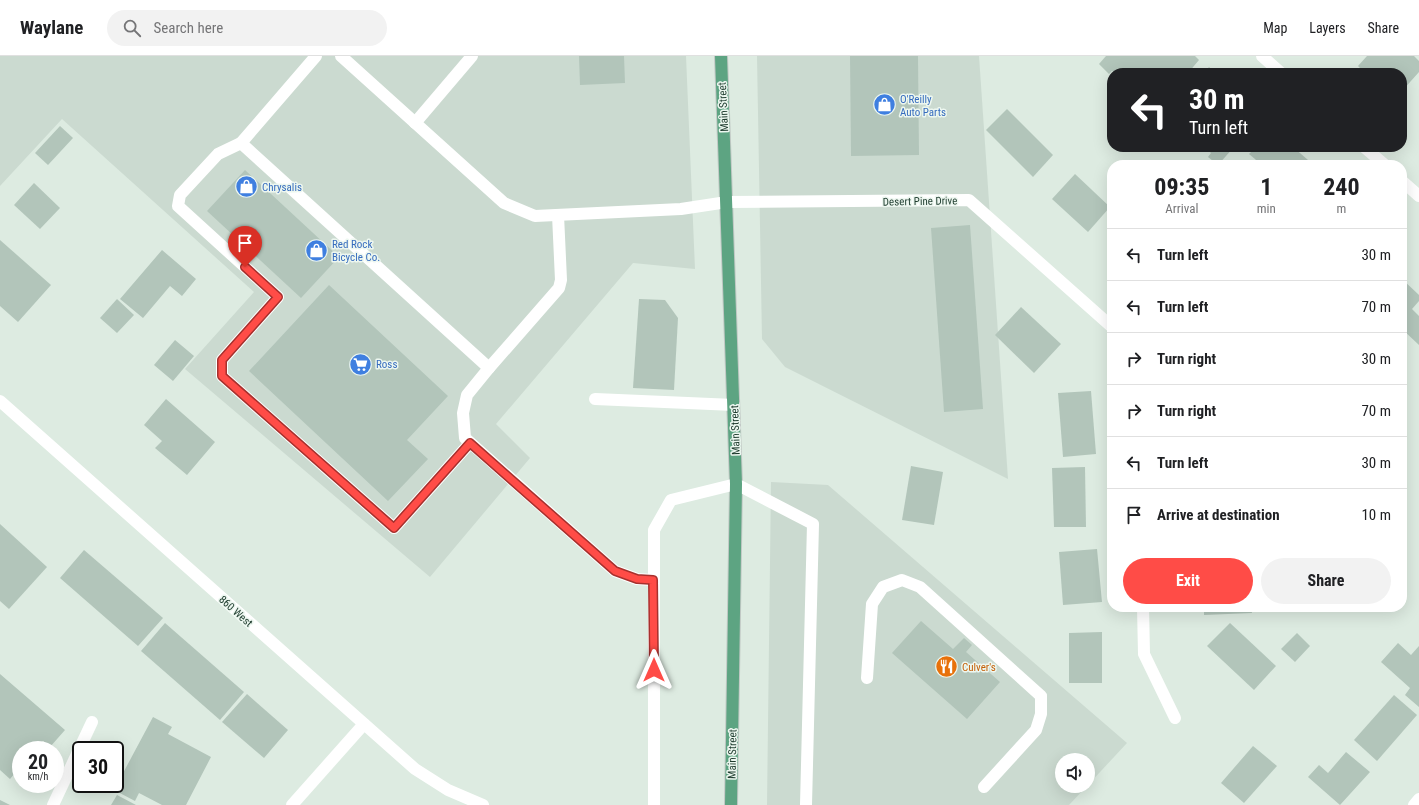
<!DOCTYPE html>
<html lang="en">
<head>
<meta charset="utf-8">
<style>
	body { margin:0; font-family:"Roboto Condensed",sans-serif; background:#f2f2f2; color:#202124; height:100vh; display:flex; flex-direction:column; font-size:15px; white-space:nowrap }
	* { box-sizing:border-box; margin:0 }
	p { font-size:13px; color:#757577 }
	.icon { flex:none; width:22px; height:22px; fill:none; stroke:currentColor; stroke-width:2; stroke-linecap:round; stroke-linejoin:round }
	.map { position:relative; flex:1; overflow:hidden }
	.side { position:absolute; left:1107px; top:104px; width:300px; height:452px; display:flex; flex-direction:column; background:#fff; border-radius:16px; box-shadow:0 4px 16px #0002 }
	.side>* { flex:none }
	.hud { position:absolute; left:1107px; top:12px; width:300px; height:84px; border-radius:16px; box-shadow:0 4px 16px #0002; background:#202124; color:#fff; overflow:hidden }
	.tools { position:absolute; left:1055px; top:697px; display:grid; gap:8px }
	.tools a { display:grid; place-items:center; width:40px; height:40px; border-radius:50%; background:#fff; box-shadow:0 4px 16px #0002; font-size:20px }
	.speed { position:absolute; left:12px; top:685px; display:flex; gap:8px; font-size:20px; font-weight:700; text-align:center }
	.speed>* { display:grid; place-content:center; width:52px; height:52px; border-radius:50%; background:#fff; box-shadow:0 4px 16px #0002; line-height:1 }
	.speed small { font-size:10px; font-weight:400 }
	.speed .limit { border:2px solid #111; border-radius:6px; background:#fff; color:#111 }
	.pin { position:absolute; display:grid; place-items:center; width:34px; height:34px; color:#fff; margin:-41px -17px; border-radius:50% 50% 50% 0; rotate:-45deg; box-shadow:0 0 4px #0007 }
	.pin .icon { rotate:45deg }
	.me { position:absolute; width:44px; margin:-22px; rotate:0deg; stroke-linejoin:round; filter:drop-shadow(0 0 3px #0008) }
	.turn { display:flex; align-items:center; gap:14px; height:84px; padding:0 16px; font-size:18px }
	.turn .icon { width:52px; height:52px; stroke-width:2.5 }
	.turn b { display:block; font-size:28px; line-height:34px }
	.eta { display:flex; justify-content:space-evenly; align-items:center; height:68px; text-align:center }
	.eta b { font-size:24px; font-weight:700; line-height:28px }
	.action { display:flex; gap:8px; margin-top:auto; padding:8px 16px }
	.action a { flex:1; height:46px; border-radius:24px; background:#ff4c47; color:#fff; font-size:16px; font-weight:700; line-height:46px; text-align:center }
	.action a+a { background:#f2f2f2; color:#202124 }
	ul { padding:0; list-style:none }
	li { display:flex; align-items:center; gap:12px; height:52px; padding:0 16px; border-top:1px solid #e0e0e0 }
	li div { flex:1 }
	li b { display:block; font-size:15px }
	li em { font-style:normal }
	header { display:flex; align-items:center; gap:24px; box-sizing:border-box; height:56px; padding:0 20px; background:#fff; border-bottom:1px solid #e0e0e0 }
	header strong { font-size:19px }
	nav { display:flex; gap:22px; margin-inline-start:auto; font-size:14px }
	.search { width:280px; height:36px; background:#f2f2f2; display:flex; align-items:center; gap:10px; box-sizing:border-box; padding:0 14px; border-radius:22px; color:#757577; font-size:15px }
	.map>svg:first-child { display:block }
	.built { fill:#cbdad0 }
	.building { fill:#b2c5ba }
	.lines { fill:none; stroke-linecap:round; stroke-linejoin:round }
	.major-casing { stroke:#c0c8c4; stroke-width:14 }
	.minor { stroke:#fff; stroke-width:12 }
	.major { stroke:#5da482; stroke-width:12 }
	.route-casing { stroke:#a6312e; stroke-width:10 }
	.route { stroke:#ff4c47; stroke-width:7 }
	.labels { text-anchor:middle; stroke-width:3; stroke-linejoin:round; paint-order:stroke }
	.shop-label { font-size:11px; fill:#366cbe; stroke:#edf7f0; text-anchor:start }
	.street-label { font-size:11px; fill:#1d3b2d; stroke:#edf7f0 }
	.food-label { font-size:11px; fill:#c56008; stroke:#edf7f0; text-anchor:start }
</style>
</head>
<body>
<header>
<strong>Waylane</strong>
<div class="search"><svg class="icon" aria-label="search" viewBox="0 0 24 24"><circle cx="10" cy="10" r="6"/><path d="M15 15l6 6"/></svg>Search here</div>
<nav><a>Map</a><a>Layers</a><a>Share</a></nav>
</header>
<div class="map">
<svg width="1419" height="749" viewBox="0 0 1419 749">
	<rect width="100%" height="100%" fill="#ddebe1"/>
	<!-- built -->
	<g class="built">
		<polygon points="0,0 686,0 695,213 633,207 496,368 530,402 430,521 185,313 254,236 62,63 0,130"/>
		<polygon points="757,0 979,0 1008,423 785,311 762,283"/>
		<polygon points="771,426 828,429 1127,687 1088,729 1088,704 1062,704 1062,730 1087,730 1069,749 767,749"/>
	</g>
	<!-- building -->
	<g class="building">
		<polygon points="579,0 624,0 625,27 580,29"/>
		<polygon points="850,0 918,0 919,99 851,100"/>
		<polygon points="1106,0 1195,0 1199,4 1188,17 1115,17 1112,15 1109,18 1099,8"/>
		<polygon points="1367,0 1414,0 1419,5 1419,16 1402,35 1402,17 1365,17 1358,10"/>
		<polygon points="1209,11 1215,17 1204,17"/>
		<polygon points="1007,53 1053,99 1033,121 986,74"/>
		<polygon points="60,70 73,82 48,109 35,97"/>
		<polygon points="1205,91 1234,91 1218,109 1208,101 1211,97"/>
		<polygon points="1256,91 1293,91 1308,104 1304,109 1262,109 1249,98"/>
		<polygon points="245,114 339,201 301,242 207,155"/>
		<polygon points="1075,118 1110,151 1088,176 1052,143"/>
		<polygon points="34,127 60,152 40,173 14,149"/>
		<polygon points="970,169 983,353 944,356 931,172"/>
		<polygon points="0,184 51,229 18,266 0,250"/>
		<polygon points="162,194 196,223 182,240 170,230 143,262 120,243"/>
		<polygon points="1402,223 1419,239 1419,245 1412,253 1419,260 1419,289 1402,273"/>
		<polygon points="329,229 448,340 407,384 428,403 388,445 249,315"/>
		<polygon points="117,243 134,259 117,277 100,262"/>
		<polygon points="639,243 665,244 678,262 674,334 633,332"/>
		<polygon points="1021,251 1061,288 1034,317 995,279"/>
		<polygon points="175,284 194,300 173,325 154,309"/>
		<polygon points="1091,335 1096,398 1063,401 1058,337"/>
		<polygon points="166,343 215,386 187,419 155,392 162,385 144,369"/>
		<polygon points="911,410 943,416 934,469 902,464"/>
		<polygon points="1085,411 1086,471 1054,471 1052,412"/>
		<polygon points="0,468 47,511 9,553 0,545"/>
		<polygon points="1097,493 1102,546 1063,549 1059,496"/>
		<polygon points="84,494 163,562 138,590 60,522"/>
		<polygon points="1204,551 1251,551 1252,557 1204,559"/>
		<polygon points="921,565 953,593 964,582 972,589 966,596 1000,626 967,663 892,597"/>
		<polygon points="165,567 244,636 220,664 141,595"/>
		<polygon points="1230,567 1276,610 1254,634 1207,590"/>
		<polygon points="1102,576 1102,627 1069,627 1069,577"/>
		<polygon points="1297,577 1310,590 1295,606 1281,593"/>
		<polygon points="1398,587 1411,599 1419,590 1419,651 1405,639 1410,632 1381,606"/>
		<polygon points="0,618 65,674 50,691 43,685 35,694 21,694 21,710 10,723 0,714"/>
		<polygon points="247,638 288,674 264,702 222,666"/>
		<polygon points="1394,639 1417,659 1377,705 1354,684"/>
		<polygon points="153,661 172,671 168,678 211,701 186,749 162,749 139,737 135,745 114,734"/>
		<polygon points="1253,690 1277,710 1244,747 1221,727"/>
		<polygon points="1346,696 1370,716 1340,749 1308,721 1319,709 1328,717"/>
		<polygon points="117,739 136,749 111,749"/>
		<polygon points="0,744 10,749 0,749"/>
	</g>
	<g class="lines">
		<defs>
			<polyline id="major" points="721,0 736,428 731,749"/>
		</defs>
		<!-- major casing -->
		<use href="#major" class="major-casing"/>
		<!-- minor -->
		<g class="minor">
			<polyline points="316,0 241,87 489,312 467,339 463,357 465,382 615,515 637,523 653,524"/>
			<polyline points="341,0 504,147 535,160 681,153 727,146 969,144 1112,271"/>
			<polyline points="1262,0 1281,17"/>
			<polyline points="415,67 472,0"/>
			<polyline points="241,87 218,98 180,139 178,150 278,241 222,304 222,320 394,472 470,387"/>
			<polyline points="1364,91 1385,109"/>
			<polyline points="1402,125 1419,140"/>
			<polyline points="489,312 559,232 561,224 558,159"/>
			<polyline points="595,343 734,349"/>
			<polyline points="0,345 415,713 448,734 483,749"/>
			<polyline points="1143,551 1144,598 1175,662"/>
			<polyline points="867,622 872,548 883,531 902,524 920,531 1041,640 1041,658 1036,674 984,731"/>
			<polyline points="53,749 92,666"/>
			<polyline points="292,749 364,668"/>
			<polyline points="654,749 654,474 671,444 736,428 813,468 806,749"/>
			<polyline points="1414,749 1419,743"/>
		</g>
		<!-- major -->
		<use href="#major" class="major"/>
	</g>
	<g class="lines">
		<defs>
			<polyline id="route" points="245,211 278,241 222,304 222,320 394,472 470,387 615,515 637,523 653,524 654,614"/>
		</defs>
		<!-- route casing -->
		<use href="#route" class="route-casing"/>
		<!-- route -->
		<use href="#route" class="route"/>
	</g>
	<!-- icons -->
	<defs>
		<symbol id="shop-disc" viewBox="-11 -11 22 22"><circle r="9.5" fill="#3f7fe0" stroke="#edf7f0"/><path d="M-5-2.5h2.3a2.7 3.5 0 0 1 5.4 0H5L5.5 6h-11ZM-1.5-2.5h3a1.5 2.3 0 0 0-3 0Z" fill="#fff"/></symbol>
		<symbol id="supermarket-disc" viewBox="-11 -11 22 22"><circle r="9.5" fill="#3f7fe0" stroke="#edf7f0"/><path d="M-6-5.5h2.5l.6 2H6L4.5 2H-2.5L-4.4-4H-6ZM-1.5 3.2a1.3 1.3 0 1 0 .1 0ZM3 3.2a1.3 1.3 0 1 0 .1 0Z" fill="#fff"/></symbol>
		<symbol id="restaurant-disc" viewBox="-11 -11 22 22"><circle r="9.5" fill="#e8710a" stroke="#edf7f0"/><path d="M-5-6h1v4h1v-4h1v4h1v-4h1v5L-1.5 .5V6h-2V.5L-5-1ZM5-6V6H3V1.5H1.5Q1.5-4 5-6Z" fill="#fff"/></symbol>
	</defs>
	<g fill-rule="evenodd">
		<use href="#shop-disc" x="872" y="36" width="25" height="25"/>
		<use href="#shop-disc" x="234" y="118" width="25" height="25"/>
		<use href="#shop-disc" x="304" y="182" width="25" height="25"/>
		<use href="#supermarket-disc" x="348" y="296" width="25" height="25"/>
		<use href="#restaurant-disc" x="934" y="598" width="25" height="25"/>
	</g>
	<g class="labels">
		<!-- shop labels -->
		<g class="shop-label">
			<text x="900" y="47">O'Reilly<tspan x="900" dy="13">Auto Parts</tspan></text>
			<text x="262" y="135">Chrysalis</text>
			<text x="332" y="192">Red Rock<tspan x="332" dy="13">Bicycle Co.</tspan></text>
			<text x="376" y="312">Ross</text>
		</g>
		<!-- street labels -->
		<g class="street-label">
			<text transform="translate(723 51) rotate(-93)" y="4">Main Street</text>
			<text transform="translate(920 145) rotate(-1)" y="4">Desert Pine Drive</text>
			<text transform="translate(735 374) rotate(-92)" y="4">Main Street</text>
			<text transform="translate(236 555) rotate(42)" y="4">860 West</text>
			<text transform="translate(732 698) rotate(-89)" y="4">Main Street</text>
		</g>
		<!-- food labels -->
		<g class="food-label">
			<text x="962" y="615">Culver's</text>
		</g>
	</g>
</svg>
<div class="tools">
<a><svg class="icon" aria-label="sound" viewBox="0 0 24 24"><path d="M4 9h4l5-4v14l-5-4H4zM17 9q2 3 0 6"/></svg></a>
</div>
<div class="speed"><div>20<small>km/h</small></div><div class="limit">30</div></div>
<div class="pin" style="left:245px;top:211px;background:#d93025"><svg class="icon" aria-label="arrive" viewBox="0 0 24 24"><path d="M6 21V4h12l-3 4 3 4H6"/></svg></div>
<svg class="me" style="left:654px;top:614px" viewBox="-20 -20 40 40"><path d="M0-17L14 15 0 8-14 15z" fill="#ff4c47" stroke="#fff" stroke-width="4"/></svg>
<div class="hud">
<div class="turn"><svg class="icon" aria-label="left" viewBox="0 0 24 24"><path d="M17 20v-9H6M10 6l-5 5 5 5"/></svg><div><b>30 m</b>Turn left</div></div>
</div>
<section class="side">
<div class="eta">
<div><b>09:35</b><p>Arrival</p></div>
<div><b>1</b><p>min</p></div>
<div><b>240</b><p>m</p></div>
</div>
<ul>
<li><svg class="icon" aria-label="left" viewBox="0 0 24 24"><path d="M17 20v-9H6M10 6l-5 5 5 5"/></svg><div><b>Turn left</b></div><em>30 m</em></li>
<li><svg class="icon" aria-label="left" viewBox="0 0 24 24"><path d="M17 20v-9H6M10 6l-5 5 5 5"/></svg><div><b>Turn left</b></div><em>70 m</em></li>
<li><svg class="icon" aria-label="right" viewBox="0 0 24 24"><path d="M7 20v-9h11M14 6l5 5-5 5"/></svg><div><b>Turn right</b></div><em>30 m</em></li>
<li><svg class="icon" aria-label="right" viewBox="0 0 24 24"><path d="M7 20v-9h11M14 6l5 5-5 5"/></svg><div><b>Turn right</b></div><em>70 m</em></li>
<li><svg class="icon" aria-label="left" viewBox="0 0 24 24"><path d="M17 20v-9H6M10 6l-5 5 5 5"/></svg><div><b>Turn left</b></div><em>30 m</em></li>
<li><svg class="icon" aria-label="arrive" viewBox="0 0 24 24"><path d="M6 21V4h12l-3 4 3 4H6"/></svg><div><b>Arrive at destination</b></div><em>10 m</em></li>
</ul>
<div class="action"><a>Exit</a><a>Share</a></div>
</section>
</div>
</body>
</html>
